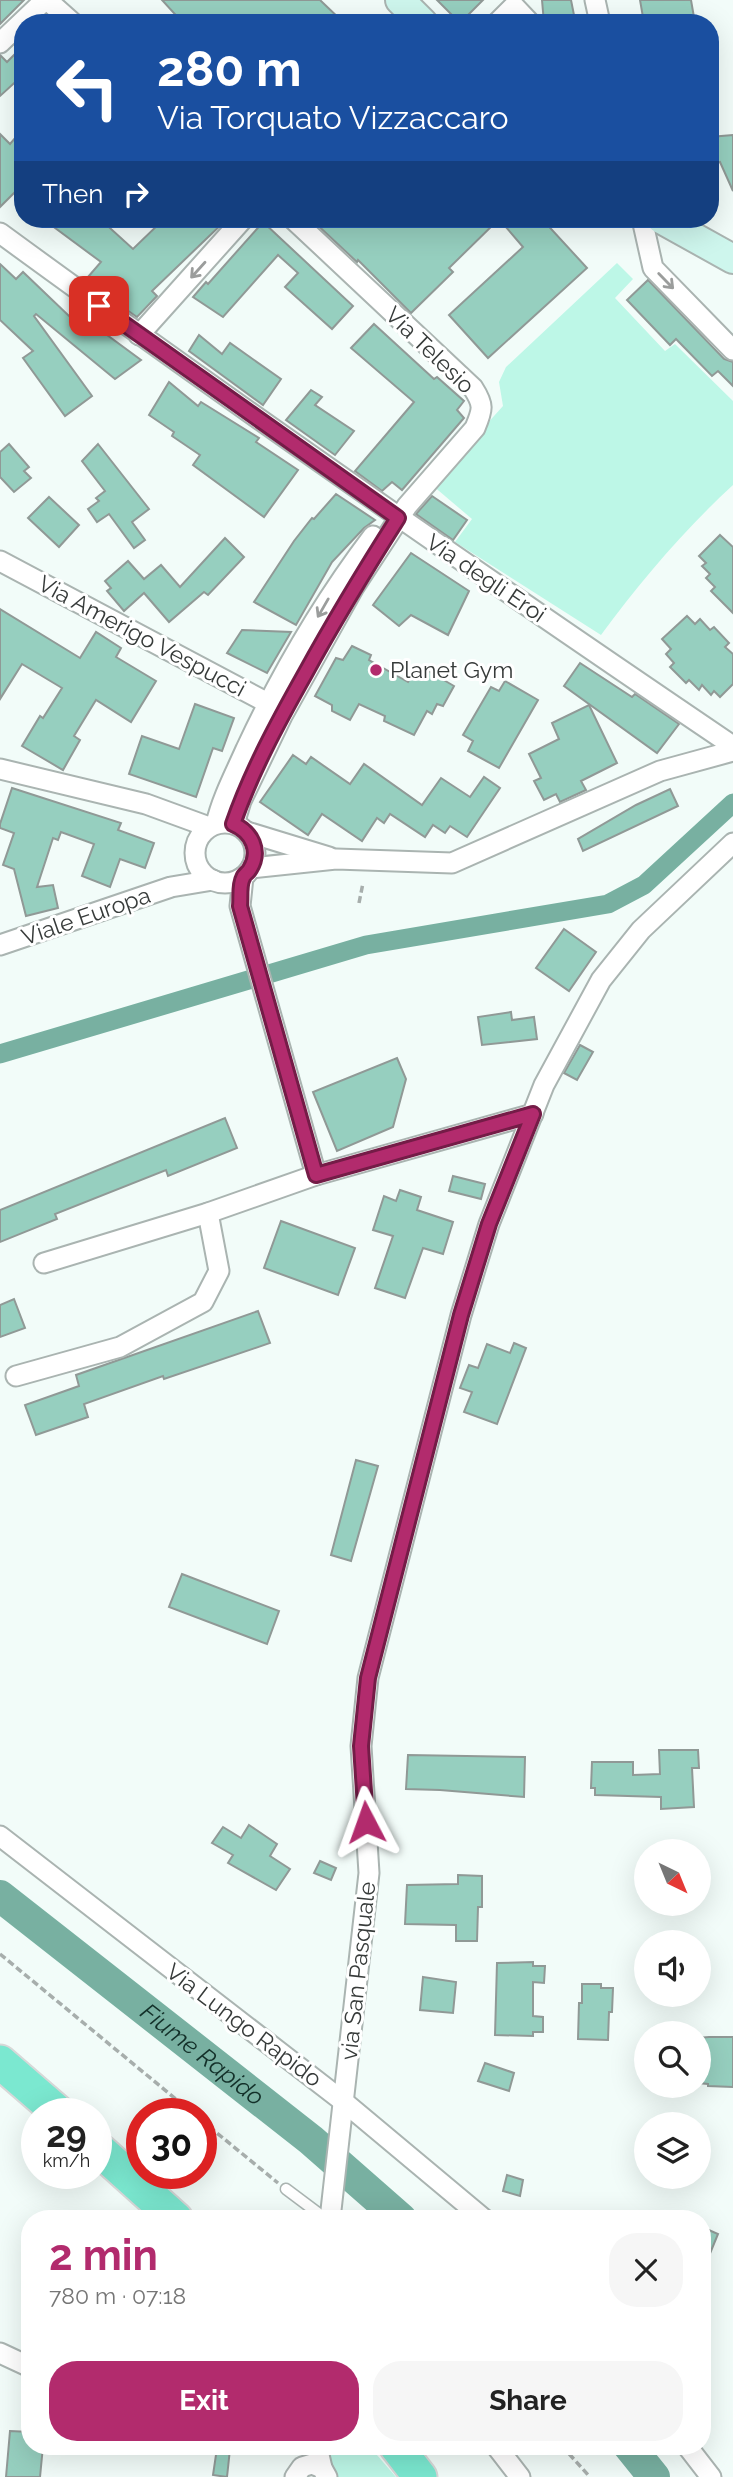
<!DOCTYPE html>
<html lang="en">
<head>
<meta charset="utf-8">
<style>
	body { margin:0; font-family:Raleway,sans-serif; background:#f6f6f6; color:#222; height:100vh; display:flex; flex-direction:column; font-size:26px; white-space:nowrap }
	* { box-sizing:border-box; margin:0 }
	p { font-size:23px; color:#767676 }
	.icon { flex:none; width:38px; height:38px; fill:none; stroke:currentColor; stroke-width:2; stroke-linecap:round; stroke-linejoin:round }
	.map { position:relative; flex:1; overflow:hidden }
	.drawer { position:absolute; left:21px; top:2210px; width:690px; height:245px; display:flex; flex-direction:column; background:#fff; border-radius:28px; box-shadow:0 7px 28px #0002 }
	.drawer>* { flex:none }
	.banner { position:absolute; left:14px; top:14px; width:705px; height:214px; border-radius:28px; box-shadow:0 7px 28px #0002; background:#1a4fa0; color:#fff; overflow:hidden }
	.needle { width:46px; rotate:137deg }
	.tools { position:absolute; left:634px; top:1839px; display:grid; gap:14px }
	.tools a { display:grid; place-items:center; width:77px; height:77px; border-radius:50%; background:#fff; box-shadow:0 7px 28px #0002; font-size:35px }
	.speed { position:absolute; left:21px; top:2098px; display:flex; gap:14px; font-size:35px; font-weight:700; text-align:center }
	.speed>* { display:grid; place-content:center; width:91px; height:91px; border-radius:50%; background:#fff; box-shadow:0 7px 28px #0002; line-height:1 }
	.speed small { font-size:18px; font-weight:400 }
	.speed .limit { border:10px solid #d22; background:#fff; color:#111 }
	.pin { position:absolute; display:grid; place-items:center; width:60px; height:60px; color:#fff; margin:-30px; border-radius:14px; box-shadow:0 4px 10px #0006 }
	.me { position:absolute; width:77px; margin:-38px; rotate:356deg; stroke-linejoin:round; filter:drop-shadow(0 0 5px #0008) }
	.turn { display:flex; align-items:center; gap:24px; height:147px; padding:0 28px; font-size:32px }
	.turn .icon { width:91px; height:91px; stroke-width:2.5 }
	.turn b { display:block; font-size:49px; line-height:60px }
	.then { display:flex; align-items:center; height:66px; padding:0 28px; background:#0003; gap:14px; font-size:26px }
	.round { display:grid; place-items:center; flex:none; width:74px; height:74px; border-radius:28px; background:#f6f6f6 }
	.overview { display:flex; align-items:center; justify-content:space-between; height:119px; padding:0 28px }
	h1 { font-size:42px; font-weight:700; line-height:52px; color:#b22b6d }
	.cta { display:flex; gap:14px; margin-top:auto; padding:14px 28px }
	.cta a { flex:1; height:80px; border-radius:28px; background:#b22b6d; color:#fff; font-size:28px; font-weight:700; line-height:80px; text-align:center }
	.cta a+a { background:#f6f6f6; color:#222 }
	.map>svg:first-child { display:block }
	.green { fill:#bdf7e7 }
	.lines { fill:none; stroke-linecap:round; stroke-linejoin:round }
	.canal { stroke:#78b0a1; stroke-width:19 }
	.river { stroke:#78b0a1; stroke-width:32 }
	.building { fill:#96cfbf; stroke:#909996; stroke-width:2 }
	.service-casing { stroke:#aab4b1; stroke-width:13 }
	.minor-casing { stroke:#aab4b1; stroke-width:23 }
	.secondary-casing { stroke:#aab4b1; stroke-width:32 }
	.trunk-casing { stroke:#d7d8d8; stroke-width:37 }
	.path { stroke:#a7aeac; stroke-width:3.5; stroke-dasharray:7 3.5; stroke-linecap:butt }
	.service { stroke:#fff; stroke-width:10 }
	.minor { stroke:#fff; stroke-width:19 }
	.secondary { stroke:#cef6ed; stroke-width:28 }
	.trunk { stroke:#7be8d0; stroke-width:33 }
	.oneway { stroke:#9b9d9c }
	.route-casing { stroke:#741c47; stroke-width:18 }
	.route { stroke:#b22b6d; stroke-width:12 }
	.poi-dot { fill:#b22b6d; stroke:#fff; stroke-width:2.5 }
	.labels { text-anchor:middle; stroke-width:6; stroke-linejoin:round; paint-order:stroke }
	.street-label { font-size:23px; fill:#373b3a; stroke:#fff }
	.poi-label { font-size:23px; fill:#373b3a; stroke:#fff; text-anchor:start }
	.water-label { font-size:24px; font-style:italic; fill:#133029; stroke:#fff }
</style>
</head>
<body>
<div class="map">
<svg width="733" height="2477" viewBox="0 0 733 2477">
	<rect width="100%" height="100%" fill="#f2fcf9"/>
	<!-- green -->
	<g class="green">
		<path d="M617,263L633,279L615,298L665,351L675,344L733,401V485C684,530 640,582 601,635L455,542L472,519L432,485L503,406L499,382L506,367Z"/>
		<polygon points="323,2447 370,2447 396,2477 333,2477"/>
	</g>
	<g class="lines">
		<!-- canal -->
		<polyline class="canal" points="0,1054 366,945 608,904 644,885 733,803"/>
		<!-- river -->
		<g class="river">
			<path id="s1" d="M0,1896L311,2140L401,2219"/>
			<polyline points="629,2446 654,2477"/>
		</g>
	</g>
	<!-- building -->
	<g class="building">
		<polygon points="0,0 24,0 0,24"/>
		<polygon points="162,0 320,0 344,23 183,23"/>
		<polygon points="437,0 483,0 460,23"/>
		<polygon points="542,0 571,0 575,20 544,23"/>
		<polygon points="640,0 691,0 695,23 644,23"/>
		<polygon points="23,46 23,75 0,96 0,55 7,62"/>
		<polygon points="23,129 23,184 0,207 0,134 10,144"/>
		<polygon points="733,135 733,191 720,162 710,165 710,137"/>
		<polygon points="43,219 100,219 133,249 164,219 227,219 152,291 157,296 137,317 114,301 88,277 101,262"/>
		<polygon points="311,219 542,219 587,268 488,358 449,315 523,247 499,219 449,268 453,272 411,313 358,260 357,262"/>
		<polygon points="263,222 353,306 332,329 285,287 298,273 278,255 223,317 193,297 206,282 208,284"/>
		<polygon points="0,264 16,279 23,272 69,316 73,310 141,360 115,379 36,314 34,316 92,396 65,416 23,358 33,351 0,320"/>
		<polygon points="648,280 724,359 733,362 733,386 718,371 712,376 676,339 670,345 627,300"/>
		<polygon points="374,324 434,379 437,377 464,401 457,410 464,418 402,490 392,482 382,491 355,471 414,402 351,348"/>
		<polygon points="199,335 222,354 230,343 281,379 263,405 189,351"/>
		<polygon points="169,382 198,406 201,402 259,438 256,442 298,470 264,517 193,465 200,455 172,436 174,432 149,415"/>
		<polygon points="311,390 322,397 315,405 354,431 335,455 286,420"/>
		<polygon points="9,444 29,467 24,471 31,478 14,492 0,477 0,452"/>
		<polygon points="98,444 149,509 132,522 145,540 134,548 109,514 97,522 88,509 99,501 96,498 105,491 82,461"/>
		<polygon points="336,494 375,520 364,528 332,562 296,625 254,602 294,541 312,518 314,519"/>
		<polygon points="432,496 467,520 453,540 416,514"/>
		<polygon points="49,497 79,525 59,547 28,518"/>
		<polygon points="720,535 733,547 733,613 711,591 715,587 706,578 710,574 702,566 706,563 699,556"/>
		<polygon points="225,538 244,557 208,595 204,592 169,622 144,593 124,611 107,591 111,588 105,581 128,561 144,579 161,565 180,587"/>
		<polygon points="411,553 469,591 448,635 411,615 399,626 373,605"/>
		<polygon points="0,609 80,658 96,632 121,648 116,657 156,681 131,722 96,700 74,736 80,740 63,770 22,746 40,716 43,718 62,688 22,664 0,699"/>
		<polygon points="687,616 695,624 700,619 710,630 714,627 729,643 725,647 733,654 733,684 720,697 714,691 711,695 702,685 699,690 689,680 686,683 670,667 674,663 666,654 671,649 662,639"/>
		<polygon points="242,630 291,632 267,673 227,653"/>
		<polygon points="352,646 371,655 369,660 408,682 418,665 454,686 443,706 437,704 432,714 427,711 414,735 384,721 385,716 359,704 350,720 332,711 332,705 315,696 336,658 343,660"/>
		<polygon points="580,663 632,697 635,694 679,724 657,753 564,686"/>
		<polygon points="505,681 538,700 499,768 468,751 473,741 463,735 491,687 499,691"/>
		<polygon points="195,704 234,718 222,751 213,748 196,797 129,774 142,736 179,749"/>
		<polygon points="589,705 617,763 581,781 586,790 560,802 556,794 544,800 534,781 541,778 529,754 559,739 552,723"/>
		<polygon points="293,755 306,764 311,757 350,784 364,764 422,805 441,778 470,797 484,777 500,788 467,837 450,826 445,833 433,825 425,837 390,814 384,823 377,818 362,841 322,814 308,835 260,802"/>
		<polygon points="12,788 121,823 118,830 154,843 145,868 120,859 110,887 82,876 94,844 61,832 58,840 53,838 37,887 53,885 58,908 26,916 14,869 3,865 14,833 0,828 0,824"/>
		<polygon points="670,789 678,806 583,851 578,839 636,805"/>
		<polygon points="564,929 596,952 569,991 536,968"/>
		<polygon points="511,1012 512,1020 534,1017 537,1039 482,1045 478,1017"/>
		<polygon points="580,1045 593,1052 577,1080 564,1073"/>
		<polygon points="397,1058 406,1079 393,1127 337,1151 313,1092"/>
		<polygon points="225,1118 237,1148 168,1176 166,1170 55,1214 57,1219 0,1242 0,1210"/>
		<polygon points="453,1176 485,1184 481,1199 449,1191"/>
		<polygon points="400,1190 421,1197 417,1210 453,1222 443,1254 423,1248 405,1298 375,1288 393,1236 373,1230 384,1196 396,1201"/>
		<polygon points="281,1221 355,1248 338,1295 264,1268"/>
		<polygon points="14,1299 25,1328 0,1337 0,1305"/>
		<polygon points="258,1311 270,1343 164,1379 163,1376 84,1404 88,1417 36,1435 25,1405 79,1386 76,1375"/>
		<polygon points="514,1343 526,1348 497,1424 464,1412 472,1392 460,1388 469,1365 478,1368 487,1344 510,1353"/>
		<polygon points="356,1460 378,1466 351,1561 331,1555"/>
		<polygon points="182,1574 279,1611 267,1644 169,1607"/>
		<polygon points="659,1750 698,1750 699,1768 692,1768 694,1807 661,1809 661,1797 595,1795 595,1788 591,1788 592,1762 633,1762 633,1775 660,1774"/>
		<polygon points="408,1755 525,1757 524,1797 440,1790 406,1789"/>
		<polygon points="249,1825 277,1844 270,1856 290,1869 276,1890 228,1863 233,1855 212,1843 223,1827 241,1838"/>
		<polygon points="320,1861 336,1868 331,1880 314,1873"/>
		<polygon points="458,1875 482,1876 482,1907 478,1907 477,1941 456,1941 456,1925 405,1924 407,1885 458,1884"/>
		<polygon points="533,1962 533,1966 545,1966 544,1983 533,1982 533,2016 543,2017 543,2032 533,2032 533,2036 495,2035 497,1963"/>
		<polygon points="423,1977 456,1982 453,2013 420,2010"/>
		<polygon points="582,1984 601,1984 601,1988 613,1988 612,2012 609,2012 608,2040 578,2039 579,2003 582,2003"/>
		<polygon points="709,2037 733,2037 733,2087 708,2086 708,2084 698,2083 698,2038"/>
		<polygon points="485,2063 514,2073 509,2091 478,2081"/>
		<polygon points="507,2175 523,2180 520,2196 503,2191"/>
		<polygon points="702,2227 718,2234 702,2273"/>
		<polygon points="10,2431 30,2432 30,2446 43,2446 40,2477 6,2477"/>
		<polygon points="217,2448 230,2449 227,2477 213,2475"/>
	</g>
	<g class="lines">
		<defs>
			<polyline id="service" points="286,2189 326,2219"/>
			<g id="minor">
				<polyline points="47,0 73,23"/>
				<polyline points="595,0 600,23"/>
				<polyline points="497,23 514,6 530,23"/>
				<polyline points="0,43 45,0"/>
				<polyline points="642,219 653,268 733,350"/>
				<path d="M0,233C239,408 482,576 727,742L733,751"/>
				<polyline points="139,335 243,219"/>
				<polyline points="0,561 277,708"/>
				<polyline points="0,769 146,804 209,827"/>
				<circle cx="225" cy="853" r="30"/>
				<path d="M216,824C222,798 235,774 246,749C281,674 323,602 373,536"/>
				<path d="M234,824L241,801L282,716L354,587L407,506L475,428C483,409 484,405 473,388L293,219"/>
				<polyline points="247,832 329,857"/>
				<polyline points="251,868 336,859 452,863 660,771 733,751"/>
				<polyline points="243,877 240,906 316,1175"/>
				<polyline points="0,945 171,887 213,880"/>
				<polyline points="44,1263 208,1213 316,1175 533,1114"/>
				<polyline points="16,1376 120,1347 203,1302 219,1271 208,1213"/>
				<polyline points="0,1836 344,2102 484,2219"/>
				<polyline points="330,2219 369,1873 361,1746 368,1678 461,1315 489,1224 544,1085 601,980 641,930 733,843"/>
				<polyline points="0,2353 30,2367"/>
				<polyline points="317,2446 322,2468"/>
				<polyline points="496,2446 520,2477"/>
				<polyline points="687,2446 711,2477"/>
				<polyline points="295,2477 302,2467 312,2464 322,2468 327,2477"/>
			</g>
			<g id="secondary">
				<polyline points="400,0 423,23"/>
				<polyline points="661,219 733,259"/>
			</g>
			<g id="trunk">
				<polyline points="0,2062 60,2114"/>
				<polyline points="96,2147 176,2219"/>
				<polyline points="396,2446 420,2477"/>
			</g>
		</defs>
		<!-- service casing -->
		<use href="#service" class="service-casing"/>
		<!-- minor casing -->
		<use href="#minor" class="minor-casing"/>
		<!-- secondary casing -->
		<use href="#secondary" class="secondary-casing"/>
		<!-- trunk casing -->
		<use href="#trunk" class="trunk-casing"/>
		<!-- path -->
		<g class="path">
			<polyline points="359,903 363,883"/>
			<polyline points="0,1954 194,2114"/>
			<polyline points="201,2120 278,2183"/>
			<polyline points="562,2446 590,2477"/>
		</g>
		<!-- service -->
		<use href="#service" class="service"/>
		<!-- minor -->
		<use href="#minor" class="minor"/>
		<!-- secondary -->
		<use href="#secondary" class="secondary"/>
		<!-- trunk -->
		<use href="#trunk" class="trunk"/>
	</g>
	<!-- one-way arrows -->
	<defs><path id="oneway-shaft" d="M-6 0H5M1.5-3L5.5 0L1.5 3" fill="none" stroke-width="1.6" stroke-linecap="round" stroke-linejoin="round" transform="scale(1.75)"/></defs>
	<g class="oneway">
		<use href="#oneway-shaft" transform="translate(198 270) rotate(132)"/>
		<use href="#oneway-shaft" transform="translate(666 281) rotate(46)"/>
		<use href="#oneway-shaft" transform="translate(323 608) rotate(120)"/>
	</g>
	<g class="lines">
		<defs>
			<path id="route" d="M99,306L398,518C365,570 334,621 305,674C278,722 251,772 233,824C252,832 261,851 250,869C248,873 244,874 243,878C239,885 241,898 240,906L316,1175L533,1114L489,1224L461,1315L368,1678L361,1746L366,1822"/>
		</defs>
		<!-- route casing -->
		<use href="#route" class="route-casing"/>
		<!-- route -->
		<use href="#route" class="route"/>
	</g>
	<!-- markers -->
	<circle class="poi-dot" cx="376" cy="670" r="7"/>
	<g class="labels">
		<!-- street labels -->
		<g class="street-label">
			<text transform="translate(430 350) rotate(44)" y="8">Via Telesio</text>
			<text transform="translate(486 578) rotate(34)" y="8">Via degli Eroi</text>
			<text transform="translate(142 636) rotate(28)" y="8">Via Amerigo Vespucci</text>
			<text transform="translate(86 916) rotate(-19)" y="8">Viale Europa</text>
			<text transform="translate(358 1971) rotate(-84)" y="8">via San Pasquale</text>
			<text transform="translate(244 2025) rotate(37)" y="8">Via Lungo Rapido</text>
		</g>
		<!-- poi labels -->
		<g class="poi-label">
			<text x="390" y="678">Planet Gym</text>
		</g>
		<!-- water labels -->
		<g class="water-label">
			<text dy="8" stroke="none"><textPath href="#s1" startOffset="257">Fiume Rapido</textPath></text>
		</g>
	</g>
</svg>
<div class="tools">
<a><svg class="needle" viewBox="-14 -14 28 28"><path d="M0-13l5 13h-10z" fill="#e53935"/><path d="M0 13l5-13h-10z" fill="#767676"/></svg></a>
<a><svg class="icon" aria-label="sound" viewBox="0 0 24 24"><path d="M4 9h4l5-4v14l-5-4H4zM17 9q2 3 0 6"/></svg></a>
<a><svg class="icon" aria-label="search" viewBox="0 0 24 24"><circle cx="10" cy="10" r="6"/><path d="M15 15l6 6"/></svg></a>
<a><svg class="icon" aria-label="layers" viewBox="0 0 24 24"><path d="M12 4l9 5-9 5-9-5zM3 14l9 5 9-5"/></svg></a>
</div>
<div class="speed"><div>29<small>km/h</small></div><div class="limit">30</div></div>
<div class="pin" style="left:99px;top:306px;background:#d93025"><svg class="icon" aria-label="arrive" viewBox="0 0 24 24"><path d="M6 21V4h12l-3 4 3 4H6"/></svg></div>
<svg class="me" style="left:366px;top:1822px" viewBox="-20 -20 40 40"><path d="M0-17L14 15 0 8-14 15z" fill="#b22b6d" stroke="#fff" stroke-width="4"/></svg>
<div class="banner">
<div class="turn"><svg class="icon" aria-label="left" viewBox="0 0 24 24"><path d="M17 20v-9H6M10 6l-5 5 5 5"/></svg><div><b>280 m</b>Via Torquato Vizzaccaro</div></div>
<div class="then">Then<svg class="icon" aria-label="right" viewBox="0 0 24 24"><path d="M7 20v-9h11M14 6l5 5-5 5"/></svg></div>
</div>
<section class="drawer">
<div class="overview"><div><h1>2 min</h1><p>780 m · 07:18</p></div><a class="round"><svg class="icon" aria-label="close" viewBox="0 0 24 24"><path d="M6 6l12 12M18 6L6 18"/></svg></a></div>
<div class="cta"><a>Exit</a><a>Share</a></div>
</section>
</div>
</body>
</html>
